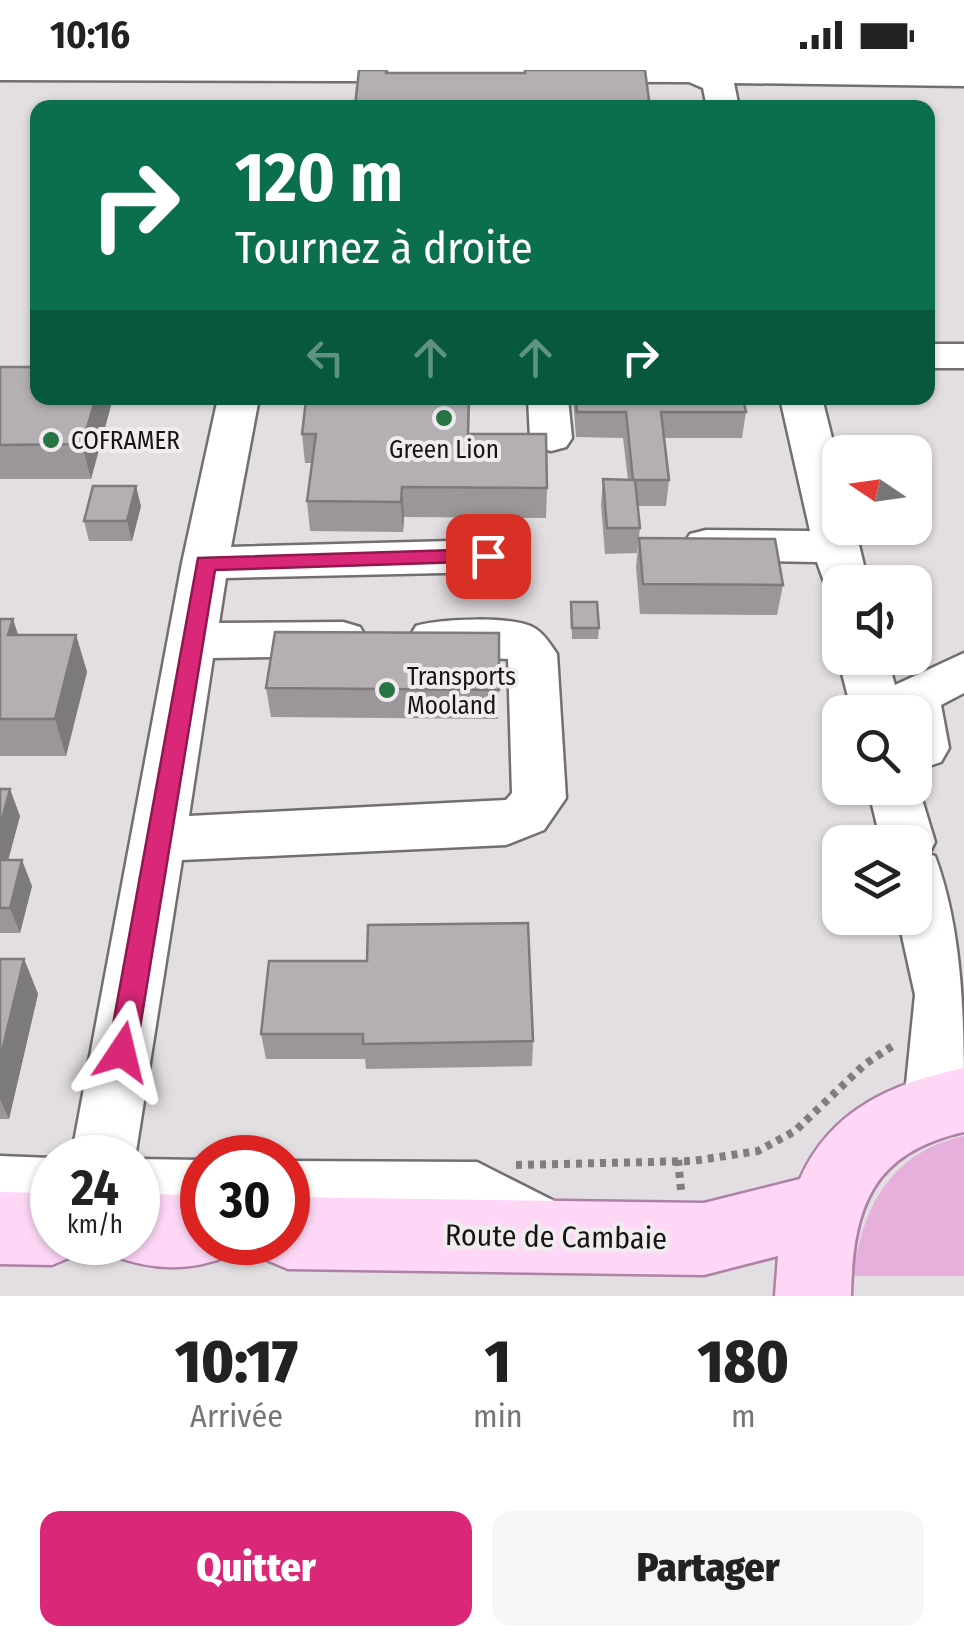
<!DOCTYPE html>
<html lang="fr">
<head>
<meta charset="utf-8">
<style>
	body { margin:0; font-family:"Fira Sans Condensed",sans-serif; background:#f6f6f6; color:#222; height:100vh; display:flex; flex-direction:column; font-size:38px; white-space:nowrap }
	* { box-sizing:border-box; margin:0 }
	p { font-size:32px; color:#767676 }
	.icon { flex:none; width:55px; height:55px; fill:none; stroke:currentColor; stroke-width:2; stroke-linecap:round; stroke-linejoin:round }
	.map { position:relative; height:1226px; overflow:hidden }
	.details { display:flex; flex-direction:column; background:#fff; flex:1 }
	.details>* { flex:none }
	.guide { position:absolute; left:30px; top:30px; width:905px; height:305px; border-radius:20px; box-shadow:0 2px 8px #0004; background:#0b6e4f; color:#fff; overflow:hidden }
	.needle { width:65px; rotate:283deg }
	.fabs { position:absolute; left:822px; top:365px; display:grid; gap:20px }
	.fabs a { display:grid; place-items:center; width:110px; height:110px; border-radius:20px; background:#fff; box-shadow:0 2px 8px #0004; font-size:50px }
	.speed { position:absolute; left:30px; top:1065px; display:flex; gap:20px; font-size:50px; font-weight:700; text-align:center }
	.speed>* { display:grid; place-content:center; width:130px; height:130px; border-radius:50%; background:#fff; box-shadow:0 2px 8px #0004; line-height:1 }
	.speed small { font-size:25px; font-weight:400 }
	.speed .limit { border:15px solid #d22; background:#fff; color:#111 }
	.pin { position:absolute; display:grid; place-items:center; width:85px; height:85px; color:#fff; margin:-42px; border-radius:20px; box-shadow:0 5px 15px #0006 }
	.me { position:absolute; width:110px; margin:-55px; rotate:10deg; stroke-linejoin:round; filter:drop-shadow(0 0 8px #0008) }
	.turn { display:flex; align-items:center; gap:35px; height:210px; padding:0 40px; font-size:45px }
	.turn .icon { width:130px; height:130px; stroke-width:2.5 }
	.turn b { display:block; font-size:70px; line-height:85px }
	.lanes { display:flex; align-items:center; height:95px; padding:0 40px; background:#0003; justify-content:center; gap:50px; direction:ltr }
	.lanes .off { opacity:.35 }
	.eta { display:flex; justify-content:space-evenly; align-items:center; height:170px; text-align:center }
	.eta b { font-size:60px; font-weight:800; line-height:70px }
	.button { display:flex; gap:20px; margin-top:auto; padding:20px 40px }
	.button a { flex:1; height:115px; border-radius:20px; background:#db2777; color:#fff; font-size:40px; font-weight:800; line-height:115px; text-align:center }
	.button a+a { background:#f6f6f6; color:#222 }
	.status { display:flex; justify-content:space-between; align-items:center; height:70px; padding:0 50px; background:#fff; direction:ltr }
	.status svg { height:28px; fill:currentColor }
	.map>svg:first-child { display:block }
	.green { fill:#e6afdc }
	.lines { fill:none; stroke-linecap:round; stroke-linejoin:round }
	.minor-casing { stroke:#726e71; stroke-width:5 }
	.major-casing { stroke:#ac82a5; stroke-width:5 }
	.path { stroke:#807d7f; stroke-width:8; stroke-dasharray:6 6; stroke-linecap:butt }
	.minor { fill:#fff; fill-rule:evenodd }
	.major { fill:#fed7f7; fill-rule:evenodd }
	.wall { fill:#9a9699 }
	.shaded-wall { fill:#7d7a7d }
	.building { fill:#b3afb2; stroke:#7d7a7d; stroke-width:2.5 }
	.route { fill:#db2777; stroke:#8e194d; stroke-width:2.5 }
	.poi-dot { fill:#277545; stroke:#f0ebef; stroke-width:4 }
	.labels { text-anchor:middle; stroke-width:8; stroke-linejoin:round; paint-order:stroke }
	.poi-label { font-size:25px; fill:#161516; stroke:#f0ebef; text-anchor:start }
	.near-street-label { font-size:30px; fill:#161516; stroke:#f0ebef }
</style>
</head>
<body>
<div class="status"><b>10:16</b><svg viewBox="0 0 49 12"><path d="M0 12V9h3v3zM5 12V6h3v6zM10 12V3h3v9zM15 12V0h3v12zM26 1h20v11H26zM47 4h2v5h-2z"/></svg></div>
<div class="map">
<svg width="964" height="1226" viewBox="0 0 964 1226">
	<rect width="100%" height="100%" fill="#e2dee1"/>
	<!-- green -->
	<path class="green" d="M964,1066V1206H853C862,1137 891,1082 964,1066Z"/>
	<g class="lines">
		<defs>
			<g id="minor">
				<polygon points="0,0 964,0 964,16 734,13 739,38 707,38 703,18 689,12 0,10"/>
				<rect x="928" y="274" width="36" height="24"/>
				<path d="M218,328H259L231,477L488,470L504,475L511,486L504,497L488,502L226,508L219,553L343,552L360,557L367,569L360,581L343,586L213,588L189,746L506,730L512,723L508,589L433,585L416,580L409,568L416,556C439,549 516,545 536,559C545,565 551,575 557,584L566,728L544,760L506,775L182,790L135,1088H71L182,493Z"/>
				<polygon points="528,328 568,328 572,368 566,377 551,381 536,377 530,368"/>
				<polygon points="780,328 822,328 840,400 840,458 855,458 868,512 840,512 840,527 828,523 817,492 706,490 690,486 683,475 690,464 706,460 810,461"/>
				<polygon points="964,583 964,623 941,635 949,678 941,692 923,698 915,695 915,642 852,642 838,588 840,585 887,588 895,615"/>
				<path d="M915,706L935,772L929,784L935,786C964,864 964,955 964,1039L957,1054L935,1063L913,1054L904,1034L915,925L898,848H915V772H881L868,718H915Z"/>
				<polygon points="0,1086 52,1088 52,1150 0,1148"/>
				<polygon points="138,1089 202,1090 202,1152 138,1151"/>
				<polygon points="288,1091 477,1092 570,1139 579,1162 570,1185 546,1195 470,1154 288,1153"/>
			</g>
			<g id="major">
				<path d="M964,998V1062C871,1083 853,1138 851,1226H775L778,1186L704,1205L288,1199L262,1188L255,1172H288V1127L704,1133L800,1109C831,1039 893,1013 964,998Z"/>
				<polygon points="0,1122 52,1123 52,1172 83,1172 78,1184 52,1195 0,1194"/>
				<path d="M138,1124L202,1125V1172H234L228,1186C190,1202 149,1200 112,1185L107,1172H138Z"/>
			</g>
		</defs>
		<!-- minor casing -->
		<use href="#minor" class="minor-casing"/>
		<!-- major casing -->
		<use href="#major" class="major-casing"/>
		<!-- path -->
		<g class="path">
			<polyline points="678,1090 681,1120"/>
			<polyline points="516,1095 693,1091 758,1081 795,1061 865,994 897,973"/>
		</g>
		<!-- minor -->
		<use href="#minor" class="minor"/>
		<!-- major -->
		<use href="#major" class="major"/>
	</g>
	<!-- wall -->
	<g class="wall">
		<polygon points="359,0 388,0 389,3 524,3 524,0 645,0 650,38 355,38"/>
		<polygon points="0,297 113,328 91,409 0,409"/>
		<polygon points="573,328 743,328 746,342 742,368 664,368 669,410 666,436 638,436 640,458 637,483 605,484 601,435 603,409 628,410 623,368 576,367"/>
		<polygon points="302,364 469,364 547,418 546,448 404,447 403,462 310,461 307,431 312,393 305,393"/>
		<polygon points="141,436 132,471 89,471 84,451"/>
		<polygon points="639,468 783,515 777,545 640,544 636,497"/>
		<polygon points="571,532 599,558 598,569 572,569"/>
		<polygon points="0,549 18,565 76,565 87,602 66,686 0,686"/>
		<polygon points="499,563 498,649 271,647 266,618"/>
		<polygon points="0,719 20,746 8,790 32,816 20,863 0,863"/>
		<polygon points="0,889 24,889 38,924 9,1049 0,1049"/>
		<polygon points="269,891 533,971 532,996 366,999 365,989 266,989 261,964"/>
	</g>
	<!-- shaded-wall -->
	<g class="shaded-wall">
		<polygon points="96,328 113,328 91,409 82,374"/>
		<polygon points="136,416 141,436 132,471 127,451"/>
		<polygon points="402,417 404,447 403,462 401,432"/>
		<polygon points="13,549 25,586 8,565"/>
		<polygon points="76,565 87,602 66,686 55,649"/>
		<polygon points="10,719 20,746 1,817 0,813 0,757"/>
		<polygon points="22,790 32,816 20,863 10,838"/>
		<polygon points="24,889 38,924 9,1049 0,1029 0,989"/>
	</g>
	<!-- building -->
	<g class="building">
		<polygon points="359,0 386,0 386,3 525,3 525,0 645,0 650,38 515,38 515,35 355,36"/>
		<polygon points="0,297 38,297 38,328 96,328 82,374 0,375"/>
		<polygon points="321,328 469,328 468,364 546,364 547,418 402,417 401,432 307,431 316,364 302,364 306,330"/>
		<polygon points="576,328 743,328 746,342 661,342 669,410 635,410 640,458 607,458 603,409 633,410 626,342 577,342"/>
		<polygon points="93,416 136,416 127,451 84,451"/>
		<polygon points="639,468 775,469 783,515 643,514"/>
		<polygon points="571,532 597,532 599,558 572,558"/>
		<polygon points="0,549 13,549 8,565 76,565 55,649 0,649"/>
		<polygon points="275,562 499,563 499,620 266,618"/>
		<polygon points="0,719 10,719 0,757"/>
		<polygon points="0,790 22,790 10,838 0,838"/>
		<polygon points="528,853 533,971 363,974 363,964 261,964 269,891 367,891 368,855"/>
		<polygon points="0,889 24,889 0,989"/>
	</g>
	<!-- route -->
	<polygon class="route" points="488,479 496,481 499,486 496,491 215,500 136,982 132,990 122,994 112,990 108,982 198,488"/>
	<!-- markers -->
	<g class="poi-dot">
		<circle cx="444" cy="348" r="10"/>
		<circle cx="51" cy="370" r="10"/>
		<circle cx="387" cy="620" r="10"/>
	</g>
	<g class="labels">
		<!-- poi labels -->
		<g class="poi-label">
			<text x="71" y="379">COFRAMER</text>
			<text x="444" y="388" text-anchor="middle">Green Lion</text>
			<text x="407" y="615">Transports<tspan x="407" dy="29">Mooland</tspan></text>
		</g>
		<!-- near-street labels -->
		<g class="near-street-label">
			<text transform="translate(556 1167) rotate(1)" y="10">Route de Cambaie</text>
		</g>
	</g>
</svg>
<div class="fabs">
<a><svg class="needle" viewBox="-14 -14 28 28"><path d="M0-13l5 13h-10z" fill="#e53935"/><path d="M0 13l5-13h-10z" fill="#767676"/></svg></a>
<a><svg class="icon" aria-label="sound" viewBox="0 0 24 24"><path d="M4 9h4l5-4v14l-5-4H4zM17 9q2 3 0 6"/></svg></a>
<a><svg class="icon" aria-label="search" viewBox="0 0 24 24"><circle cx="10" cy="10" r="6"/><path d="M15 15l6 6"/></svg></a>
<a><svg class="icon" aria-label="layers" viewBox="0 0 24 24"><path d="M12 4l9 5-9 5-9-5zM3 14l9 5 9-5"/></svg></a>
</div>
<div class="speed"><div>24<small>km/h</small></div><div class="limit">30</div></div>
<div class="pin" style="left:488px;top:486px;background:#d93025"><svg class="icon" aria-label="arrive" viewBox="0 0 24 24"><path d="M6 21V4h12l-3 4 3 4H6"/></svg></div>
<svg class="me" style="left:122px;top:982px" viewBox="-20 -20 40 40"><path d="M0-17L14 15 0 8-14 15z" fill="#db2777" stroke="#fff" stroke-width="4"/></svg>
<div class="guide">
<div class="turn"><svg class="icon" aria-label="right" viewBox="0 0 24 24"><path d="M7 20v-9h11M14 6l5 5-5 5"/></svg><div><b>120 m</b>Tournez à droite</div></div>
<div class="lanes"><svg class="icon off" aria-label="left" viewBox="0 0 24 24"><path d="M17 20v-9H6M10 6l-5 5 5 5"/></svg><svg class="icon off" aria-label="ahead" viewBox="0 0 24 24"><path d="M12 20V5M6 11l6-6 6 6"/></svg><svg class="icon off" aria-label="ahead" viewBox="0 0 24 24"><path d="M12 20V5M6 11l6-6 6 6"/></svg><svg class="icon" aria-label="right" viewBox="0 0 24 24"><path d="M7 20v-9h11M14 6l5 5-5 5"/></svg></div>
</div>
</div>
<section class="details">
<div class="eta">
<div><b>10:17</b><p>Arrivée</p></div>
<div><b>1</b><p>min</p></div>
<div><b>180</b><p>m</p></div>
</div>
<div class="button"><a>Quitter</a><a>Partager</a></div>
</section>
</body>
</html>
